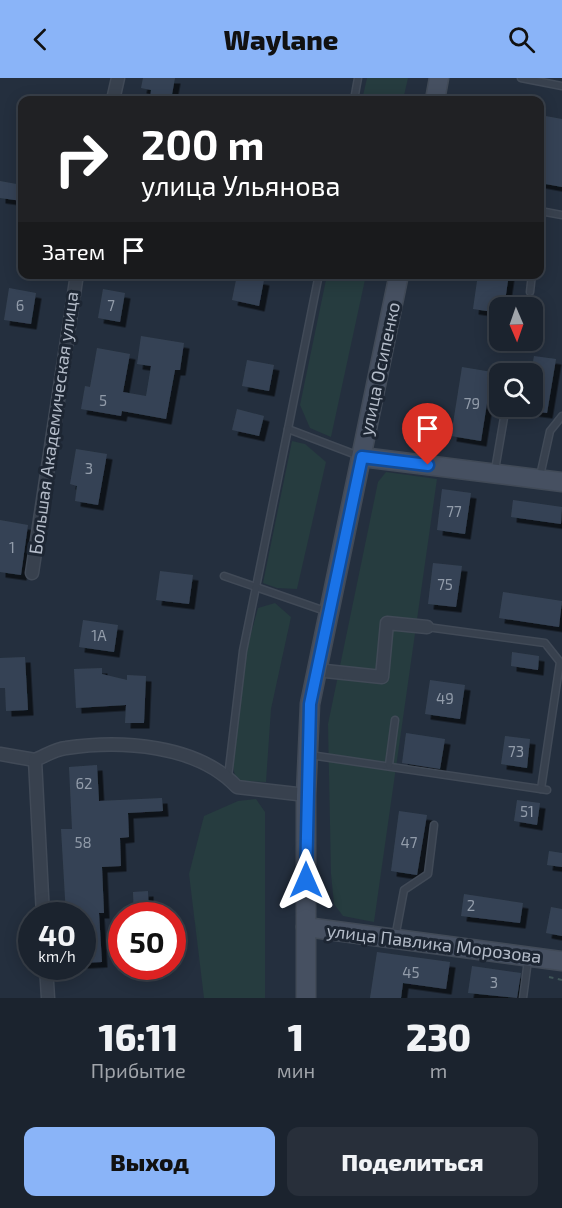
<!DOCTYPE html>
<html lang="ru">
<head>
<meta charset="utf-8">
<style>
	body { margin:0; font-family:"Exo 2",sans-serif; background:#282f3a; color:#f1f3f6; height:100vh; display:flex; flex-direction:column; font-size:22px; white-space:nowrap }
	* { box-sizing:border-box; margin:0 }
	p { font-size:20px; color:#a0a4aa }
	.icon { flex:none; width:33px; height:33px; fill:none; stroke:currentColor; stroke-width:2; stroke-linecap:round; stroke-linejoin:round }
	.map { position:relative; height:920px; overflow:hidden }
	.side { display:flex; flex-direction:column; background:#1b232e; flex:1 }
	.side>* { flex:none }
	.banner { position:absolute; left:18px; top:18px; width:526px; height:183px; border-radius:12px; box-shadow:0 3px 15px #0003,0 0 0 2px #39404a; background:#202124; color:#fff; overflow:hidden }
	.needle { width:39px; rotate:178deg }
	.buttons { position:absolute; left:489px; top:219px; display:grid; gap:12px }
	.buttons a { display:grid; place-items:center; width:54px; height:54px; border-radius:12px; background:#1b232e; box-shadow:0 3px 15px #0003,0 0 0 2px #39404a; font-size:30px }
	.speed { position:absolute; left:18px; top:824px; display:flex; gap:12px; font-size:30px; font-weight:700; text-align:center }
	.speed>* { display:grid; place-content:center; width:78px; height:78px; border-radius:50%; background:#1b232e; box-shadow:0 3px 15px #0003,0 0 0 2px #39404a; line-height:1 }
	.speed small { font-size:15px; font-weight:400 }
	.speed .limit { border:9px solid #d22; background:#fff; color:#111 }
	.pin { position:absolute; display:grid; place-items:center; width:51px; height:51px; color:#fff; margin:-62px -26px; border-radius:50% 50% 50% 0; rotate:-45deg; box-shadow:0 0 6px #0007 }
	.pin .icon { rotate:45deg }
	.me { position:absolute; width:66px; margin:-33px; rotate:0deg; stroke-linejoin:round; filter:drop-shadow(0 0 4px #0008) }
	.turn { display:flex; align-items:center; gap:21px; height:126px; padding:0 24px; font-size:27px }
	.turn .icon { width:78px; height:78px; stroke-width:2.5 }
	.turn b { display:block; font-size:42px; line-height:51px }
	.then { display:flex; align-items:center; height:57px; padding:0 24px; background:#0003; gap:12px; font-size:22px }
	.eta { display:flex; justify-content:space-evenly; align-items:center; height:102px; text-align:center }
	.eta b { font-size:36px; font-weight:800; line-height:42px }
	.action { display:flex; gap:12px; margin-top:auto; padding:12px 24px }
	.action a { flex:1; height:69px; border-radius:12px; background:#8ab4f8; color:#111; font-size:24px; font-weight:800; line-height:69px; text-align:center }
	.action a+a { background:#282f3a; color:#f1f3f6 }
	header { display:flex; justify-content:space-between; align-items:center; height:78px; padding:0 24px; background:#8ab4f8; color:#111; font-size:27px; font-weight:800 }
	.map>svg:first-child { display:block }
	.green { fill:#263c3f }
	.building { fill:#364354; filter:url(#shadow) }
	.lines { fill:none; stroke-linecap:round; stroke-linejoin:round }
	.lane-casing { stroke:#414a57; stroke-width:9 }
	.street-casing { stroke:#414a57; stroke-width:15 }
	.secondary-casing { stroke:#414a57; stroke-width:21 }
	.path { stroke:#3f5557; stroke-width:2; stroke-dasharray:4.5 4.5; stroke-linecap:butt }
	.lane { stroke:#38414e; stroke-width:6 }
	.street { stroke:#38414e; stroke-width:12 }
	.secondary { stroke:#465061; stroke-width:18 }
	.route-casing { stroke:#114b97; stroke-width:15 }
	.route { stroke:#1a73e8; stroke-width:10 }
	.labels { text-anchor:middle; stroke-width:6; stroke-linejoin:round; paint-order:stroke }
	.number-label { font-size:15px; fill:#929caa }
	.street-label { font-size:18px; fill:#b4bcc9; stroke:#1d2633 }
</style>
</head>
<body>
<header><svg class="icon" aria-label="back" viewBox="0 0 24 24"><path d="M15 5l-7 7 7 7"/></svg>Waylane<svg class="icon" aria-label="search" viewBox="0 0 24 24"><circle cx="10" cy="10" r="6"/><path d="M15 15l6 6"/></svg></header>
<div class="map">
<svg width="562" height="920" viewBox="0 0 562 920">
	<defs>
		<filter id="shadow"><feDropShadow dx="5.5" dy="5.5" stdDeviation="0" flood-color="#0009"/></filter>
	</defs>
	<rect width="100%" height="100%" fill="#242f3e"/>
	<!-- green -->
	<g class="green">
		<polygon points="367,0 408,0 403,22 362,22"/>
		<polygon points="327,197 366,197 331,359 310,350 300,327"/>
		<polygon points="292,363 305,366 326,384 297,511 277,510 263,505"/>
		<polygon points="386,394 437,401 374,844 343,838 334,826 331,796 328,646 378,404"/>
		<polygon points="275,525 291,539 271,631 266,704 236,703 228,665 237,606 258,530"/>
		<polygon points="256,721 265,734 265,920 204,920 189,796 204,738 238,723"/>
	</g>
	<!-- building -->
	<g class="building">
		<polygon points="143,0 175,0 171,22 150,22 151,12 141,10"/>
		<polygon points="540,37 562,41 562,109 540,105"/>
		<polygon points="0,103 22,107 22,123 0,120"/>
		<polygon points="478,196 509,196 504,230 500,230 500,235 473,231"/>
		<polygon points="237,197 264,202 259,228 232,222"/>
		<polygon points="9,210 36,215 31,246 4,242"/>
		<polygon points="103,211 125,215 120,244 98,240"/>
		<polygon points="141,258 184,265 180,292 175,292 166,341 122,333 121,338 81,331 85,308 90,309 97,270 130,276 123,314 146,318 151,288 137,286"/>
		<polygon points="534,278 556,281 547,335 532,333 531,296"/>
		<polygon points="247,282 274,287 269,313 242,308"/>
		<polygon points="462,289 492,294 481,363 451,358"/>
		<polygon points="237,331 264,338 259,358 232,352"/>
		<polygon points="76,371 107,376 98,427 75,423 77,408 70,406"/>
		<polygon points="442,411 471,415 465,456 437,452"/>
		<polygon points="513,422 562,429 561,446 511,439"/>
		<polygon points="0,442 28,447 21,497 0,494"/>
		<polygon points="433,485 462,488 456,529 428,526"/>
		<polygon points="160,493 193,497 189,526 156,522"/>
		<polygon points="503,514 562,523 559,549 499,540"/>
		<polygon points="83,542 118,547 114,574 79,569"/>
		<polygon points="512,574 539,578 538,592 511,588"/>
		<polygon points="25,579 28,632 6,633 5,610 0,610 0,580"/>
		<polygon points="102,590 102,596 127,602 127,597 146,598 144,645 125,645 126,627 76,630 74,591"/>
		<polygon points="430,602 465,607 460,641 425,636"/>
		<polygon points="406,655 445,661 440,691 402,685"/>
		<polygon points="505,658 530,661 527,690 501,686"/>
		<polygon points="97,687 99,723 162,720 163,733 128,735 129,759 120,760 121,788 102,789 104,835 99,835 102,884 82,885 82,836 66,837 61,751 72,751 69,689"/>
		<polygon points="517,722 540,725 537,747 514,743"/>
		<polygon points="399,733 427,737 417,797 391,793"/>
		<polygon points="549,773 562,775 562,789 547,787"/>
		<polygon points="148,813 149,837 134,837 133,814"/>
		<polygon points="464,816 523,825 520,845 461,838"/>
		<polygon points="551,829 562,831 562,858 546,855"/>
		<polygon points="377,874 450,884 446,911 403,905 401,920 370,920"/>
		<polygon points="472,888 521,895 517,920 468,915"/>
	</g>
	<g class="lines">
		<defs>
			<g id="lane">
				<polyline points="521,0 562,8"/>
				<polyline points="354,22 358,0"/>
				<polyline points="540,133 562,137"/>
				<polyline points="319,196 288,351 359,378"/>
				<polyline points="530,214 532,196"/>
				<polyline points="495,392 506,328"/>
				<polyline points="540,398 550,353 562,338"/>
				<polyline points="224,498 328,534"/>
				<polyline points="427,549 545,565 560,584 541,711"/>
				<polyline points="310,677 547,712"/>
				<polyline points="389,687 395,642"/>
				<polyline points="228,699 243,573 288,351"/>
				<polyline points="395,860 404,812 428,796 434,747"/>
				<polyline points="523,920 528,882"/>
			</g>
			<g id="street">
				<polyline points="113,22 118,0"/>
				<polyline points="32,495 77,196"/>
				<polyline points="316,592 382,599 387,545 427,549"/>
				<polyline points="0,676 35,682"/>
				<path d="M43,837L35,682C45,678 55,671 66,670C120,662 197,666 237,709L306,717"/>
				<polyline points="46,888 48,920"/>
			</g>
			<g id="secondary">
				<polyline points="435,22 439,0"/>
				<polyline points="362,379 562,404"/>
				<polyline points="306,849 562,883"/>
				<polyline points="306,920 306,717 310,626 399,196"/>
			</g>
		</defs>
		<!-- lane casing -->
		<use href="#lane" class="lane-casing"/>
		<!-- street casing -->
		<use href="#street" class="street-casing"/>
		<!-- secondary casing -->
		<use href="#secondary" class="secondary-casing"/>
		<!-- path -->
		<polyline class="path" points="549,899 562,902"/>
		<!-- lane -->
		<use href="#lane" class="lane"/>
		<!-- street -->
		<use href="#street" class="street"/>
		<!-- secondary -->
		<use href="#secondary" class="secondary"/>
	</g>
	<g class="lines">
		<defs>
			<polyline id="route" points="306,802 310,626 362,379 428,387"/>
		</defs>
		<!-- route casing -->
		<use href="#route" class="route-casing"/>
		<!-- route -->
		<use href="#route" class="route"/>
	</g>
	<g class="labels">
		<!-- number labels -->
		<g class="number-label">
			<text x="20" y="233">6</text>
			<text x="111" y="233">7</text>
			<text x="103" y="328">5</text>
			<text x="472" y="331">79</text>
			<text x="89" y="396">3</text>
			<text x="454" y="439">77</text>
			<text x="12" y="475">1</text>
			<text x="445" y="512">75</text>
			<text x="99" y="563">1А</text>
			<text x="445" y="626">49</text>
			<text x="516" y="679">73</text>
			<text x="84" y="711">62</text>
			<text x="527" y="739">51</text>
			<text x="83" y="770">58</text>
			<text x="409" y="770">47</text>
			<text x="471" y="833">2</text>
			<text x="411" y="900">45</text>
			<text x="494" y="910">3</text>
		</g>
		<!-- street labels -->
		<g class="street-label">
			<text transform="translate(380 291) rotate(-78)" y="6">улица Осипенко</text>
			<text transform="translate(54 345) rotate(-82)" y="6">Большая Академическая улица</text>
			<text transform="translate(434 866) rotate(7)" y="6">улица Павлика Морозова</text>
		</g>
	</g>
</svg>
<div class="buttons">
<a><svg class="needle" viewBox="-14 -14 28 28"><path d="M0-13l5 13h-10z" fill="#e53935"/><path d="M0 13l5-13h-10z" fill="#a0a4aa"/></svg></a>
<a><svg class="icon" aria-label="search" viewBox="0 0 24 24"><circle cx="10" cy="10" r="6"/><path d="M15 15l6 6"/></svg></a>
</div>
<div class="speed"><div>40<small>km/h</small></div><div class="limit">50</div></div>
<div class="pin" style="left:428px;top:387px;background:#d93025"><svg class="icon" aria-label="arrive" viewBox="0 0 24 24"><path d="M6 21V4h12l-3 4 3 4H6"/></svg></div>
<svg class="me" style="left:306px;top:802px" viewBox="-20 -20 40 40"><path d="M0-17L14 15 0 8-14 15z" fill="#1a73e8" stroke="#fff" stroke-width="4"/></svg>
<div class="banner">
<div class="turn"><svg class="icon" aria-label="right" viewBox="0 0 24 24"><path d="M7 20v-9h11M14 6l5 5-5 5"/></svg><div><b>200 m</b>улица Ульянова</div></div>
<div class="then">Затем<svg class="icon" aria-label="arrive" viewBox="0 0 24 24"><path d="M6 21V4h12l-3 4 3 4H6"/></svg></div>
</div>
</div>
<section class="side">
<div class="eta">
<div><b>16:11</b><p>Прибытие</p></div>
<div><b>1</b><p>мин</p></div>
<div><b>230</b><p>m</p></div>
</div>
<div class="action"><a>Выход</a><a>Поделиться</a></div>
</section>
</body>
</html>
